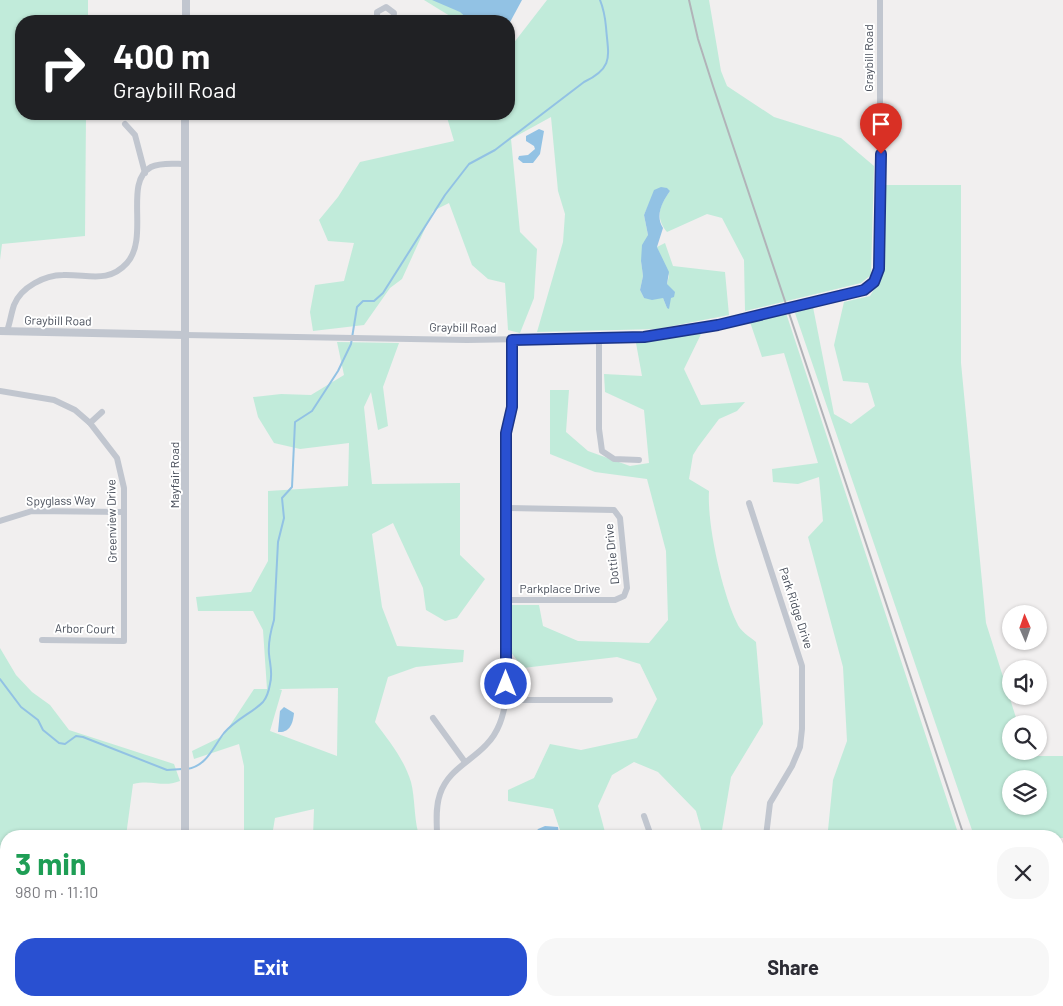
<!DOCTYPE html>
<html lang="en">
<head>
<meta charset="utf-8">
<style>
	body { margin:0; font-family:Barlow,sans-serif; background:#f7f7f7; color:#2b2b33; height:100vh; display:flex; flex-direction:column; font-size:19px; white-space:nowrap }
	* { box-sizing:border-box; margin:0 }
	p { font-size:16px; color:#7c7c81 }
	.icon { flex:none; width:28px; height:28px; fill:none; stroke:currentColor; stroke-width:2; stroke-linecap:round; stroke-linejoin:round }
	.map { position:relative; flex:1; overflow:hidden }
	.side { position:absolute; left:0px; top:830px; width:1064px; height:176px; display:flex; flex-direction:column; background:#fff; border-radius:20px 20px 0 0; box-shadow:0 1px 4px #0004 }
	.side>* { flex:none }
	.guide { position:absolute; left:15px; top:15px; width:500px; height:105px; border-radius:20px; box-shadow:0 1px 4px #0004; background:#202124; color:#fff; overflow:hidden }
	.needle { width:32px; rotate:358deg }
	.fabs { position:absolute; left:1002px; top:605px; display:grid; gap:10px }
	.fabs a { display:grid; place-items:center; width:45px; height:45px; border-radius:50%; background:#fff; box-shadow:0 1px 4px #0004; font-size:25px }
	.pin { position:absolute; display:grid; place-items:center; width:42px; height:42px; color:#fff; margin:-51px -21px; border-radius:50% 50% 50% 0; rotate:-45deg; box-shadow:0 0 5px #0007 }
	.pin .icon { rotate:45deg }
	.me { position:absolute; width:55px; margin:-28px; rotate:0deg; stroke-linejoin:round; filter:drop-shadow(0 0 4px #0008) }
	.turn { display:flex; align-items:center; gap:18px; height:105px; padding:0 15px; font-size:22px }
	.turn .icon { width:65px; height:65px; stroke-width:2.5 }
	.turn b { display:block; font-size:35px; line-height:42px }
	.round { display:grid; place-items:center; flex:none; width:52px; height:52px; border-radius:20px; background:#f7f7f7 }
	.summary { display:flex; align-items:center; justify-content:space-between; height:85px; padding:0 15px }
	h1 { font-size:30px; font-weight:700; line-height:38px; color:#1e9e55 }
	.button { display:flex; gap:10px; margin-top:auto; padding:10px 15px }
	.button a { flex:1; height:58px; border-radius:20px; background:#2950d1; color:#fff; font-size:20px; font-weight:700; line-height:58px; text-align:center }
	.button a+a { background:#f7f7f7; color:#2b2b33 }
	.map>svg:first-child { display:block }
	.green { fill:#c1ebda; fill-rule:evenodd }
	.water { fill:#92c2e4 }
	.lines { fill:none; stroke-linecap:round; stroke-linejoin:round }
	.stream { stroke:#92c2e4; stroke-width:2 }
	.minor { stroke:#c1c6cf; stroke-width:6 }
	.tertiary { stroke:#c1c6cf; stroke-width:8 }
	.rail { stroke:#b1b3b8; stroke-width:2 }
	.route-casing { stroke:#1b3488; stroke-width:12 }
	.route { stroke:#2950d1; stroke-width:9 }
	.labels { text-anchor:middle; stroke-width:4; stroke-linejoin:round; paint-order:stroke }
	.street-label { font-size:12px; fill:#484e5a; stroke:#fff }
</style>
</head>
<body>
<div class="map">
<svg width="1063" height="1006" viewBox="0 0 1063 1006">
	<rect width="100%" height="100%" fill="#f1efef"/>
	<!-- green -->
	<g class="green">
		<polygon points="0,0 88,0 88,21 21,21 21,114 86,114 85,236 2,244 0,260"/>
		<polygon points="424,0 507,0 488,21 458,21"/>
		<path d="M547,0H709L721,71L727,86L774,117L841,138L874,166L871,275L861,283L745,311L744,260L722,218L707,214L667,232C655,217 659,206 670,191L654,193L644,215L648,235L641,261L643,276L640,290L644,298H663L667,308L670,303L667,284L669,276L657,247L665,243L673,266L725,272L729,315L657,329L537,332L563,242L565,214L558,191L551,117L511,139L520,232L537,249L534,298L520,333L508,330L505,283L488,279L472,265L449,203L433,211L402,279L390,288L364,325L313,331L310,312L315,285L344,281L354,243L328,241L319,220L338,197L360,162L454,141L446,114H509V49Z"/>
		<path d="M886,185H961V363L986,623L1018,724H1011V751H1027L1029,756H1063V838L974,836L795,313L813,307L834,414L851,424L875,406L868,383L843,381L834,345L844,302L870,296L884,273ZM1011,779H1039V806H1011Z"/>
		<polygon points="786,313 959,836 865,836 828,830 833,780 847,741 843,667 808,537 823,521 819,477 798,484 773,482 772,469 818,463 784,353 762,357 750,322"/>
		<path d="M702,332L684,369L701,405L745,402L737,411L719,419L698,447L693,455L689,479L709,491C707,525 722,592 737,623C740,631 750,637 756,642L763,724L731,777L721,836H703L696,811L658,772L634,762L612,775L598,806L606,836H562L553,809L508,801V790L534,778L550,744L581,750L637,738L657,699L640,664L617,657L523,668L510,651L511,605H539L543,626L578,641L649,643L668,620L666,551L647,479L595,472L550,454V390H569L566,432L588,451L630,466L649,463L644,410L605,392L604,374L642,376L636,343Z"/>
		<path d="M337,342L399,343L383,387L388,426L378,430L371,392L364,407L372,484L460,483V555L485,579L457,618L445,621L426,610L423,588L393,523L372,534L382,607L397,646L464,650L463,662L416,667L388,677L375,722C389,741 404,759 411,782C415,798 414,816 418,832L412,836H313L314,809L275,818L272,836H244V766L239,744L194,759L192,751L223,736L254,689H267L263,630L253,611H198L196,597L251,592L268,561V491L348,486L349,443L300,449L274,443L258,417L253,397L281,394L311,395L344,375ZM338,688L337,756L270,731L282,690L279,689Z"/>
		<path d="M0,648L16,675L32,692L50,705L69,730L174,764L180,781C162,788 153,779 133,784L126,836H6V1000H192L193,1006H0Z"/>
		<polygon points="1058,901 1063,901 1063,1006 1013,1006 1011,1000 1058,1000"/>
		<polygon points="510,1000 586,1000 587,1006 510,1006"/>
	</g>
	<!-- water -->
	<g class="water">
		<polygon points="432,0 522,0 509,24 509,21 470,21 460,12"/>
		<polygon points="539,129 544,131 540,154 533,163 523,163 518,159 519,156 528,155 535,149 534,146 526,141 526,136"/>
		<path d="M661,187L667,188L670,191C662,202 655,216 663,228L657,247L669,272L667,284L675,292L674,297L671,298L669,309L667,308L663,298L652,300L644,298L640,290L643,276L641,261L642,245L648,235L644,215L654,190Z"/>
		<path d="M284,707L294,713C293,723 290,733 278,732L280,711Z"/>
		<polygon points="545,826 558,827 559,836 533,836 538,829"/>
	</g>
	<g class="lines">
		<!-- stream -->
		<g class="stream">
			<polyline points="0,679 21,707 38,720 43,730 59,743 65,744 76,736 83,737 167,770 182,769"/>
			<path d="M187,769C207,766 213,747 224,733C236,719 252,713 263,702C267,697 269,690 270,684C273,673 270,665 269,654C268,643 271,630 274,620L278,542L284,518L282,498L292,487L295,422L312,411L338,371L351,344L357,307L363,301H374L383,293L445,195L469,164L495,150L584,82C615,67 608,55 606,27C605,16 604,10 600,0"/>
		</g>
		<!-- minor -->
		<g class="minor">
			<polyline points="377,21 377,12 386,7 394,13 393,21"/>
			<polyline points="125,124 135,135 145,173"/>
			<path d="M7,331C10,323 11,314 14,305C21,287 45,275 63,275C88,274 108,284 127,263C150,237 123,182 151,167C161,162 175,164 185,164"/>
			<polyline points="185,335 467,340 644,337 718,325 864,290 877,276 880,257 880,0"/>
			<polyline points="599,337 599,429 602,451 614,459 639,460"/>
			<polyline points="0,391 54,400 75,410 90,423 117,458 124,488 124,641 42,640"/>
			<polyline points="90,423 102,412"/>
			<polyline points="749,503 802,666 802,729 800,747 792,766 770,803 766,836"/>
			<polyline points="0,521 32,511 124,512"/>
			<polyline points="505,600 615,600 624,596 627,588 620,518 614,510 506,508"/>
			<polyline points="506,700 610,700"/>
			<polyline points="433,718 465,762"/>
			<polyline points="644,816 651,836"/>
			<path d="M437,836C437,822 435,808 440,794C448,770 470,762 486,745C499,732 503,716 506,700L505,456L506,433L512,407V340"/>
			<polyline points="0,882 6,882"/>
			<polyline points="737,1006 737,1000"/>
		</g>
		<!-- tertiary -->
		<g class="tertiary">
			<polyline points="186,0 186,21"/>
			<polyline points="185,114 185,836"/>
			<polyline points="0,331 185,335"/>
			<polyline points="1058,896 1063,896"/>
			<polyline points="198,1000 199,1006"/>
		</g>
		<!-- rail -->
		<g class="rail">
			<polyline points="689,0 698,39 713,86 964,836"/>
			<polyline points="1019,1000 1021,1006"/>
		</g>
	</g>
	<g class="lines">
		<defs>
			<polyline id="route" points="506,684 506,433 512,407 512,340 644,337 718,325 864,290 874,282 879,269 881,154"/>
		</defs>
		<!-- route casing -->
		<use href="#route" class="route-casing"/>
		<!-- route -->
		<use href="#route" class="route"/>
	</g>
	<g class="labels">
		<!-- street labels -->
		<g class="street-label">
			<text transform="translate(869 58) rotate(-90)" y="4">Graybill Road</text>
			<text transform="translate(58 321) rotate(1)" y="4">Graybill Road</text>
			<text transform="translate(463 328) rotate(1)" y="4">Graybill Road</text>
			<text transform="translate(175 475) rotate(-90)" y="4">Mayfair Road</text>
			<text transform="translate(61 501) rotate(-1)" y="4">Spyglass Way</text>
			<text transform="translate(112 521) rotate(-91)" y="4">Greenview Drive</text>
			<text transform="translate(612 554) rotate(-96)" y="4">Dottie Drive</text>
			<text x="560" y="593">Parkplace Drive</text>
			<text transform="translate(796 608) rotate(72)" y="4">Park Ridge Drive</text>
			<text transform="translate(85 629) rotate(1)" y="4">Arbor Court</text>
		</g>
	</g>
</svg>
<div class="fabs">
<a><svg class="needle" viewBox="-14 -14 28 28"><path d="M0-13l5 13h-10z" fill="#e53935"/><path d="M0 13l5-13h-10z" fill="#7c7c81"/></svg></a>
<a><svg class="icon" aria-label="sound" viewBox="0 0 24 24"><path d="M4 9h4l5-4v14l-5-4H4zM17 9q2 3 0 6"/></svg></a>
<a><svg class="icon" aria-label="search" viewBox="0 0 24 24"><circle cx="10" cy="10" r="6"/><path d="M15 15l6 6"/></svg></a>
<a><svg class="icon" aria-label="layers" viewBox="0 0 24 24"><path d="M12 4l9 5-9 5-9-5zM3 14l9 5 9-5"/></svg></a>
</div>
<div class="pin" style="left:881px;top:154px;background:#d93025"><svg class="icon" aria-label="arrive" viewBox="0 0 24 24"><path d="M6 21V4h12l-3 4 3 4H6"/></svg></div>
<svg class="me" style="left:506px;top:684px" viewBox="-20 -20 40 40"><circle r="17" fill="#2950d1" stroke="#fff" stroke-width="3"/><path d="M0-11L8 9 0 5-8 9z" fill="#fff"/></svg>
<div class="guide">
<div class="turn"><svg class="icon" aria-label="right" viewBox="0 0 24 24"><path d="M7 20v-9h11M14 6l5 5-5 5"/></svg><div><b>400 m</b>Graybill Road</div></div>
</div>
<section class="side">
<div class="summary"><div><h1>3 min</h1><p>980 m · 11:10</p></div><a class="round"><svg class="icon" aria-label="close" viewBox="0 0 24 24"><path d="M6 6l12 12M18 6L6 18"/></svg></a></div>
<div class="button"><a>Exit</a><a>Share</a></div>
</section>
</div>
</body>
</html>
